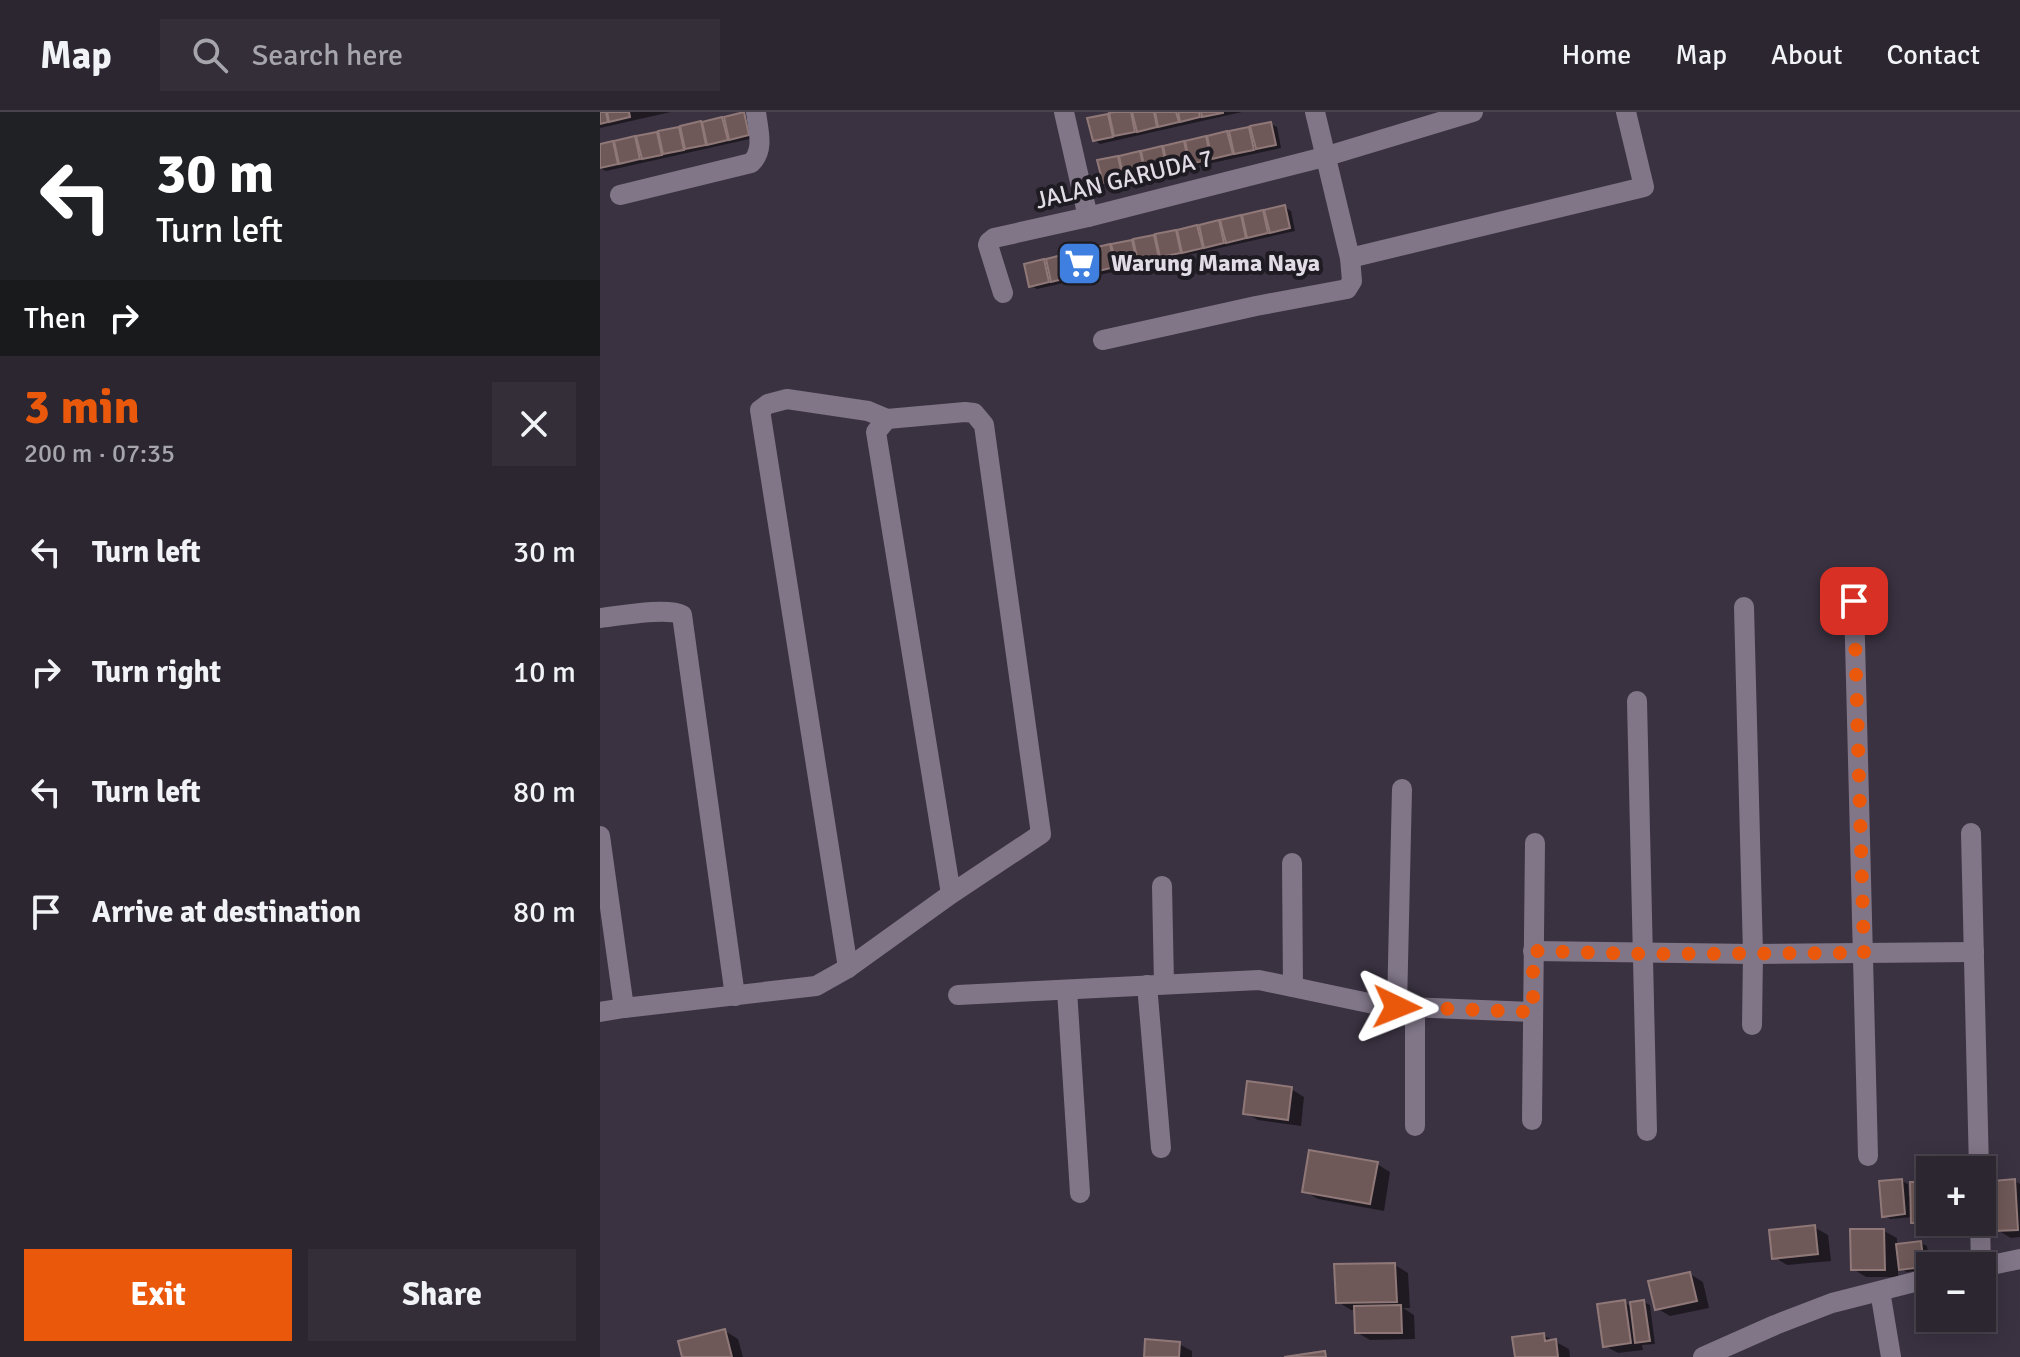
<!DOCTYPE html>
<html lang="en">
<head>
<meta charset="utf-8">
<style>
	body { margin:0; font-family:Signika,sans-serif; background:#342e39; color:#f1f3f6; height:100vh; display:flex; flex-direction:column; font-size:30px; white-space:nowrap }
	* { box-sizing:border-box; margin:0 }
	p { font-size:26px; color:#a6a5ab }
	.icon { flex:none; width:44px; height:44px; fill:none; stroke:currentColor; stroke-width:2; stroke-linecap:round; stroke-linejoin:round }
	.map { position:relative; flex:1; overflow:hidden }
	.sheet { display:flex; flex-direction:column; background:#2c2631; width:600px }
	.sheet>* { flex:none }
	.banner { background:#202124; color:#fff; overflow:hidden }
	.fabs { position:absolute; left:1316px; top:1044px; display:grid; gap:16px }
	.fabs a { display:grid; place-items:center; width:80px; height:80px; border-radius:0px; background:#2c2631; box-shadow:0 4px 20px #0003,0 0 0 2px #48434d; font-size:40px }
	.pin { position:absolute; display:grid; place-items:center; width:68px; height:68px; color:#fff; margin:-34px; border-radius:16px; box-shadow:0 4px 12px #0006 }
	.me { position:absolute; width:88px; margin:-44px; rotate:92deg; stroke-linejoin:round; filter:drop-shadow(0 0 6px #0008) }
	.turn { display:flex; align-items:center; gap:28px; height:168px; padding:0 24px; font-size:36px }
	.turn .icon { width:104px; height:104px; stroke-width:2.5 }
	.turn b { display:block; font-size:56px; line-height:68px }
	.then { display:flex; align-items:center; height:76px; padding:0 24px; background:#0003; gap:16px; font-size:30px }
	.round { display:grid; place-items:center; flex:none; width:84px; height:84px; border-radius:0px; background:#342e39 }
	.head { display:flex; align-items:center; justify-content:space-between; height:136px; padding:0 24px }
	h1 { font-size:48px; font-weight:800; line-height:60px; color:#ea580c }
	.button { display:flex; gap:16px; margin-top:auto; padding:16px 24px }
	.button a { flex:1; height:92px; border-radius:0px; background:#ea580c; color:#fff; font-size:32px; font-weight:800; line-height:92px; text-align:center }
	.button a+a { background:#342e39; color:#f1f3f6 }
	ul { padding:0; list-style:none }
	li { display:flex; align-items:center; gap:24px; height:120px; padding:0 24px }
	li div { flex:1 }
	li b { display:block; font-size:30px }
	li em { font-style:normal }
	header { display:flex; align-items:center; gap:48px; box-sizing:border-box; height:112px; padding:0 40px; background:#2c2631; border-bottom:2px solid #48434d }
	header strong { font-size:38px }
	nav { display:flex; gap:44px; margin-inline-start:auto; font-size:28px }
	.search { width:560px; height:72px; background:#342e39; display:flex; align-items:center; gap:20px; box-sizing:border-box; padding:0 28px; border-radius:0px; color:#a6a5ab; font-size:30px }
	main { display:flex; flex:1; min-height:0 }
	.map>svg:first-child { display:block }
	.shadow { fill:#0007 }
	.building { fill:#6f5958; stroke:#8f7877; stroke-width:2 }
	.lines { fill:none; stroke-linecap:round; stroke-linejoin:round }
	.street { stroke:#807688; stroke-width:20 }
	.secondary { stroke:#807688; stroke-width:20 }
	.route { stroke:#ea580c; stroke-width:14; stroke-dasharray:0 25.2 }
	.labels { text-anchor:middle; stroke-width:8; stroke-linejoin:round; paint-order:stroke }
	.street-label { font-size:24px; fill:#e2dce6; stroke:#1f1b22 }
	.poi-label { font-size:24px; font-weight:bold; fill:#e2dce6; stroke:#1f1b22; text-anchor:start }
</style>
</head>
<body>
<header>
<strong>Map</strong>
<div class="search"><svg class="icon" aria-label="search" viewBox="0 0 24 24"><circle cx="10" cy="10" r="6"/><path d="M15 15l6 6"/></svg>Search here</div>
<nav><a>Home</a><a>Map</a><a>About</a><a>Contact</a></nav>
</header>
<main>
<section class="sheet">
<div class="banner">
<div class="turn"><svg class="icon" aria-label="left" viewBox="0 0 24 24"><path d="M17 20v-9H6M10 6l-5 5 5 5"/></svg><div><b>30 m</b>Turn left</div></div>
<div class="then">Then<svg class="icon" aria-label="right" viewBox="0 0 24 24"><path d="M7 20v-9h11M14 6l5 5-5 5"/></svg></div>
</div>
<div class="head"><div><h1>3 min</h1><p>200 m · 07:35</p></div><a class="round"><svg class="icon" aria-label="close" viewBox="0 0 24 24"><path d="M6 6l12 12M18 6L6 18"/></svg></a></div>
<ul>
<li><svg class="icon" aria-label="left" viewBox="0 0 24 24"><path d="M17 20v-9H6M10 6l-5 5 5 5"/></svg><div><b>Turn left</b></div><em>30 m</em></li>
<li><svg class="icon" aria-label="right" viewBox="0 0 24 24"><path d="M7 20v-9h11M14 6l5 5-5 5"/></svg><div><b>Turn right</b></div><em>10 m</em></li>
<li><svg class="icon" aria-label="left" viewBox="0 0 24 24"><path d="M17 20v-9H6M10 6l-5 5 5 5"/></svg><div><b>Turn left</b></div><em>80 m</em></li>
<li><svg class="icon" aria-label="arrive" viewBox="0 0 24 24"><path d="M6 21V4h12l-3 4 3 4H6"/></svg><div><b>Arrive at destination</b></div><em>80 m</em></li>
</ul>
<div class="button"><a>Exit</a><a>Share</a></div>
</section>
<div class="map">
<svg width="1420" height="1245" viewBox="0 0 1420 1245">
	<rect width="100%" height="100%" fill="#3a3241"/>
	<!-- shadow -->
	<g class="shadow">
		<polygon points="0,0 71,0 0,16"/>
		<polygon points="525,0 642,0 500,32 494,28 490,8"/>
		<polygon points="144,2 150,6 154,26 6,59 0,56 0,34"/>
		<polygon points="671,12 677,15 681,36 510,73 504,70 500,50"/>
		<polygon points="685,95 691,99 695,119 437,177 431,174 426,154"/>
		<polygon points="691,977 704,985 701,1014 658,1008 645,1001"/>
		<polygon points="777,1052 790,1060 784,1099 718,1087 704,1079"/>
		<polygon points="1302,1069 1308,1072 1309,1084 1312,1084 1330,1072 1330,1110 1347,1110 1347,1118 1326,1118 1313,1110 1313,1105 1290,1107 1284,1103"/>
		<polygon points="1415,1069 1420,1072 1420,1125 1411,1126 1397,1118"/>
		<polygon points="1214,1115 1228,1123 1231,1149 1187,1153 1174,1145"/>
		<polygon points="1284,1119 1297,1126 1297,1134 1321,1131 1327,1134 1330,1157 1307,1160 1298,1155 1298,1165 1266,1165 1253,1157"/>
		<polygon points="795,1153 808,1161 810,1196 803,1196 814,1203 815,1227 770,1228 756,1220 756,1198 751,1198 738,1190"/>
		<polygon points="1090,1162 1103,1170 1109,1196 1070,1204 1056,1196"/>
		<polygon points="1024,1190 1032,1195 1044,1190 1050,1193 1055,1232 1042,1233 1043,1238 1018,1241 1005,1234"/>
		<polygon points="125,1219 138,1227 143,1245 84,1245"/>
		<polygon points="943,1223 969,1237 970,1245 917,1245"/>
		<polygon points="579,1232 592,1239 592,1245 546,1245"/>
	</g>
	<!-- building -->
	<g class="building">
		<polygon points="0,0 6,0 8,10 0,12"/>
		<polygon points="7,0 29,0 30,5 9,10"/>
		<polygon points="144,0 149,23 129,28 124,5"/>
		<polygon points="515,0 531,0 535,20 514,24 509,1"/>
		<polygon points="532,0 554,0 557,15 537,20"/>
		<polygon points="555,0 576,0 579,10 558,15"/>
		<polygon points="578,0 599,0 600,5 580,10"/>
		<polygon points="601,0 623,0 623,1 602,5"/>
		<polygon points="508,2 513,25 493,29 487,6"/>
		<polygon points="122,5 128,28 107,33 102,10"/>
		<polygon points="101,9 106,33 85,37 80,14"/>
		<polygon points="671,10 676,33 656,37 650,14"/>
		<polygon points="79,15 84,38 63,42 58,19"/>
		<polygon points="649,15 654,38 634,42 629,19"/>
		<polygon points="627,19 633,42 612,47 607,24"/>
		<polygon points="57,20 62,43 42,47 36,24"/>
		<polygon points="35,24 40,47 19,52 14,29"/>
		<polygon points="606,24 611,47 590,52 585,29"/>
		<polygon points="13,29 18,52 0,56 0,32"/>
		<polygon points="584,29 589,52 568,57 563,34"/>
		<polygon points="562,34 567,57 546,62 541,39"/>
		<polygon points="540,39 545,62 524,67 519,44"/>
		<polygon points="518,44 523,67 503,71 497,48"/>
		<polygon points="685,93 690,116 670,121 664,98"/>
		<polygon points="663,98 668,121 647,126 642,103"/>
		<polygon points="641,103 646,126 626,131 620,108"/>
		<polygon points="619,108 624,131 604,136 599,113"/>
		<polygon points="597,113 603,136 582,141 577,118"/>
		<polygon points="576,118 581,141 560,145 555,122"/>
		<polygon points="554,123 559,146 538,150 533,127"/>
		<polygon points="532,128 537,151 517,155 511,132"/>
		<polygon points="510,132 515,155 494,160 489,137"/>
		<polygon points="488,137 493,160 473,165 467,142"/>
		<polygon points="466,142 471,165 451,170 446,147"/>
		<polygon points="444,147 449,170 429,175 424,152"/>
		<polygon points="647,969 692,975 688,1008 643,1002"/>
		<polygon points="709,1038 778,1050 770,1092 702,1080"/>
		<polygon points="1302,1067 1305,1102 1282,1105 1279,1069"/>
		<polygon points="1415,1067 1418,1118 1395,1119 1393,1069"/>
		<polygon points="1310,1070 1330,1070 1330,1110 1334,1111 1311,1111"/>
		<polygon points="1215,1113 1218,1142 1172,1147 1169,1118"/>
		<polygon points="1250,1117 1284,1117 1285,1158 1251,1158"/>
		<polygon points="1321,1129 1324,1155 1299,1158 1296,1132"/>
		<polygon points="795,1151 797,1190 736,1191 734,1152"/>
		<polygon points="1090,1160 1097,1189 1055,1198 1048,1169"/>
		<polygon points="1025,1188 1031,1231 1003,1235 997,1192"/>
		<polygon points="1044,1188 1050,1229 1035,1231 1030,1190"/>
		<polygon points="801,1193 802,1221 755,1221 754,1194"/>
		<polygon points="125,1217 132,1245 82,1245 78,1229"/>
		<polygon points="944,1221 945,1229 956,1227 958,1245 915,1245 912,1225"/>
		<polygon points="545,1227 580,1230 579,1245 544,1245"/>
		<polygon points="725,1239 726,1245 684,1245"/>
	</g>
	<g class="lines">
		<!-- street -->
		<g class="street">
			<polyline points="464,0 488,105"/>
			<path d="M20,83L151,51C165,38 158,18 156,0"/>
			<polyline points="750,146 1044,75 1026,0"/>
			<polyline points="403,181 388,133 389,130 394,126 488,105 724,45 873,0"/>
			<polyline points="503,228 656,194 747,177 752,169 750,146 715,0"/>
			<polyline points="1254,489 1268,1044"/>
			<polyline points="1144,495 1153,842 1152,913"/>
			<path d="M0,506C19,504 67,495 82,503L135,884"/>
			<polyline points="1037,589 1047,1019"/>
			<polyline points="1371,721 1379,1058"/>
			<polyline points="0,724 24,896"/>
			<polyline points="692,751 693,875"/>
			<polyline points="562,774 564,872"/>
			<polyline points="933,839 1153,842 1374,840"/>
			<polyline points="248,856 160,298 168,292 187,287 268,299 287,307"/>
			<polyline points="547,873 561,1036"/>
			<polyline points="467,878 480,1081"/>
			<polyline points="358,883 659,868 783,894 933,900"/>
			<polyline points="797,895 802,677"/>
			<polyline points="0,900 24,896 216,874 248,856 351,782 441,722 384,313 374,301 365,300 287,307 276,320 351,782"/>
			<polyline points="932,1008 935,731"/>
			<polyline points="815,1014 815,895"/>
			<polyline points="1380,1110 1381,1154"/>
			<polyline points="1280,1179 1291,1245"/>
		</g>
		<!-- secondary -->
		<g class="secondary">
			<polyline points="1382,1155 1420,1147"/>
			<polyline points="1103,1245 1175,1213 1232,1191 1330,1166"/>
		</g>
	</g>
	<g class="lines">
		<!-- route -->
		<polyline class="route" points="797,895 933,900 933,839 1043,842 1264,841 1254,489"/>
	</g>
	<!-- icons -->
	<defs>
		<symbol id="supermarket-square" viewBox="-11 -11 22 22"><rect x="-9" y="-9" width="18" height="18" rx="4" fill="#3f7fe0" stroke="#1f1b22"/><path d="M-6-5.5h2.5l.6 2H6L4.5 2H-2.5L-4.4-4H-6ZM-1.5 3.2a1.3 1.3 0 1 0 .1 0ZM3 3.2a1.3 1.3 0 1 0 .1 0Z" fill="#fff"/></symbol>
	</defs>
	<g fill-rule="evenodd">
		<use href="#supermarket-square" x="454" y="126" width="51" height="51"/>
	</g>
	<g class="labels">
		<!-- street labels -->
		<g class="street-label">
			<text transform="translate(524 67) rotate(-14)" y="8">JALAN GARUDA 7</text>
		</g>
		<!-- poi labels -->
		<g class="poi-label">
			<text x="511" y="159">Warung Mama Naya</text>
		</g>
	</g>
</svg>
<div class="fabs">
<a>+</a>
<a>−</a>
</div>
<div class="pin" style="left:1254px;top:489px;background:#d93025"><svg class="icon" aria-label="arrive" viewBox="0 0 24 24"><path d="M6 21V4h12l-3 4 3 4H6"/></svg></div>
<svg class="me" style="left:797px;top:895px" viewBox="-20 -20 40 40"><path d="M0-17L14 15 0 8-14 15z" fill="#ea580c" stroke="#fff" stroke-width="4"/></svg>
</div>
</main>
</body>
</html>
